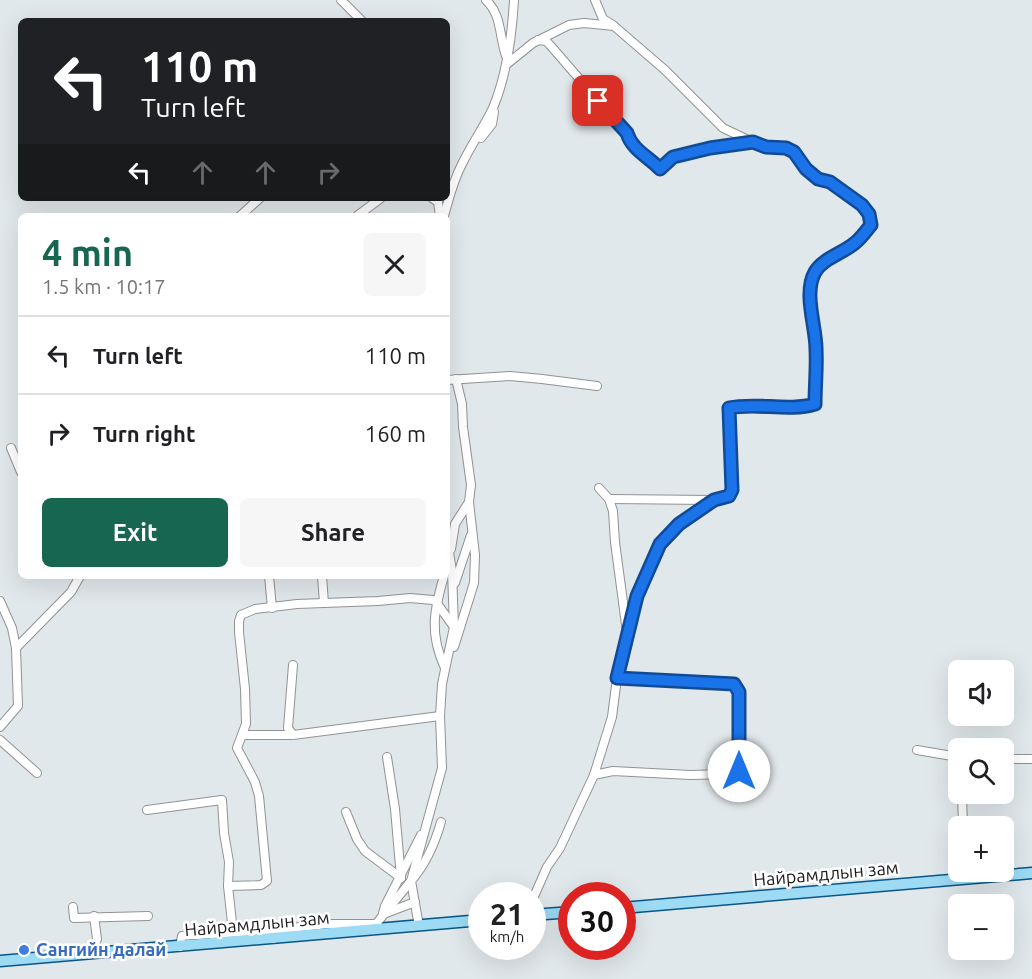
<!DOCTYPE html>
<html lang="en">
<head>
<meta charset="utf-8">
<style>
	body { margin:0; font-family:Ubuntu,sans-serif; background:#f6f6f6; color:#202124; height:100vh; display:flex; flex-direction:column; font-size:22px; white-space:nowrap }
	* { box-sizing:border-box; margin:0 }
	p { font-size:20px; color:#757577 }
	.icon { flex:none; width:33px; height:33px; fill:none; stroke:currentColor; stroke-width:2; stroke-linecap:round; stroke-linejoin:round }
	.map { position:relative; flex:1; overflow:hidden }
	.sheet { position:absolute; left:18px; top:213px; width:432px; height:366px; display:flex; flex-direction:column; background:#fff; border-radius:9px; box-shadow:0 6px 24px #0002 }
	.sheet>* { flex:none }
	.hud { position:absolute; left:18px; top:18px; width:432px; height:183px; border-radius:9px; box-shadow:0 6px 24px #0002; background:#202124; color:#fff; overflow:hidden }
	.tools { position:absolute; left:948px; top:660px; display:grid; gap:12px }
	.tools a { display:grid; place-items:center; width:66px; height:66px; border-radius:9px; background:#fff; box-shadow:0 6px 24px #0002; font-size:30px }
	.speed { position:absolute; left:468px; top:882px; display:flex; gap:12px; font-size:30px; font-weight:700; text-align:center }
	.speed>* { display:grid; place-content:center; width:78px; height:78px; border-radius:50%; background:#fff; box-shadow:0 6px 24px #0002; line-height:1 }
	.speed small { font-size:15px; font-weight:400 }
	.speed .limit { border:9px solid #d22; background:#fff; color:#111 }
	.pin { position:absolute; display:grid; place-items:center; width:51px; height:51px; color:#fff; margin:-26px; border-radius:12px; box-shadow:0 3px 9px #0006 }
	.me { position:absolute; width:66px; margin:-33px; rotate:0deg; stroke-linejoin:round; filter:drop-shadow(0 0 4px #0008) }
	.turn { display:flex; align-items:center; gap:21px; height:126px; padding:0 24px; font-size:27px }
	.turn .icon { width:78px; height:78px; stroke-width:2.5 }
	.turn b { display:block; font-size:42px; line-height:51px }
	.lanes { display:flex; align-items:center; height:57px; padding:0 24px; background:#0003; justify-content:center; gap:30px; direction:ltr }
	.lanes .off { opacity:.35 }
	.round { display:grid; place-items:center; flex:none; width:63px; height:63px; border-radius:9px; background:#f6f6f6 }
	.headline { display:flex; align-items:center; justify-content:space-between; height:102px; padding:0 24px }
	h1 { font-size:36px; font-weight:700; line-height:45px; color:#176652 }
	.button { display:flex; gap:12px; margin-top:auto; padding:12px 24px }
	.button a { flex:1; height:69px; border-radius:9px; background:#176652; color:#fff; font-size:24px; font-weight:700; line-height:69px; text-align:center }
	.button a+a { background:#f6f6f6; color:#202124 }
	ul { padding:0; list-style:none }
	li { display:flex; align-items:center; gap:18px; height:78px; padding:0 24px; border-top:2px solid #e0e0e0 }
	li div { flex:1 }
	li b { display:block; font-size:22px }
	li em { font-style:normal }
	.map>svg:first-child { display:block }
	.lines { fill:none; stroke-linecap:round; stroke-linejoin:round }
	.minor-casing { stroke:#929292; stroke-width:10 }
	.major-casing { stroke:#095689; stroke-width:13 }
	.minor { stroke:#fff; stroke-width:8 }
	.major { stroke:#9ddbf5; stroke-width:10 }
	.route-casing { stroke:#114b97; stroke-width:15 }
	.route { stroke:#1a73e8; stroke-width:10 }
	.shop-dot { fill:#3f7fe0; stroke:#fff; stroke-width:2 }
	.labels { text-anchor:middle; stroke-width:5; stroke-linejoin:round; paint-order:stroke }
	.street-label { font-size:18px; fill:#1b1b1b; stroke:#fff }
	.shop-label { font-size:18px; font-weight:bold; fill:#366cbe; stroke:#fff; text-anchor:start }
</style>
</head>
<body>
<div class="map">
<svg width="1032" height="979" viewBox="0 0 1032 979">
	<rect width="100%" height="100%" fill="#e1e8ec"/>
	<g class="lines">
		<defs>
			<g id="minor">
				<polyline points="341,0 362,21"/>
				<path d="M486,0C502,15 499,36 506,56"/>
				<polyline points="595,0 603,19 613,25"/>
				<polyline points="538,40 546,41 550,45 622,128 637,150 660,169 673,157 710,148 752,143"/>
				<path d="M507,64L533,43L569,25L584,23L614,26L665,70L723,128L759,145L791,150L806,169L818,179L830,182L863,205L869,214L871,225C866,231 861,238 856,242C844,253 823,257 815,272C804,291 816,327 816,349C817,367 815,386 815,404C788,412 756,402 729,408L731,490L729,496L714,500L679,524L660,544L637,596L627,632"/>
				<polyline points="481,138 492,124 494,112"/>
				<polyline points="432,198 438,202 440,216"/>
				<polyline points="240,216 260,198"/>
				<polyline points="357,216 381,198"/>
				<path d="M444,216C449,198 453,181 462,164C471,145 484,127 493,108C507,74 512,36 514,0"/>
				<polyline points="447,380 510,376 542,379 597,386"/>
				<polyline points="11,448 21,472"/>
				<polyline points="609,499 712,500"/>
				<polyline points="451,549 455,524 469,502 471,485 463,427 462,404 456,379"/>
				<polyline points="269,576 272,608"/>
				<polyline points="322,576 324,603"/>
				<path d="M444,576C434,610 429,634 445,668"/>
				<polyline points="455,583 471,535"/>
				<polyline points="0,601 12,628 16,648"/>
				<polyline points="454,647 474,583 475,555 469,502"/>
				<polyline points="0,727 18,706 16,648 71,592 80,576"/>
				<polyline points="243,735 293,735 440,716"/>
				<polyline points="293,735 288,728 293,665"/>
				<polyline points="0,740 37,773"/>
				<polyline points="917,750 958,757"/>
				<polyline points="387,757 395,809 401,878"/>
				<polyline points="1012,759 1032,759"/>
				<polyline points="594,775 613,771 690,775 731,774 739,771 739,692 734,684 617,678"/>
				<polyline points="962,794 963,826"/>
				<polyline points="147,810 222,800 224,833 229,862 228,886 233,932"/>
				<polyline points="346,812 357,839 365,851 401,878"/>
				<polyline points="228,886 261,885 267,881 259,796 255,782 237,748 246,724 245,689 239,632 239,621 241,615 255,609 297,604 378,601 410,598 433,600 436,602 454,627"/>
				<polyline points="532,901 547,867 560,848 594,775 612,717 617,678 627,632 615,542 613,511 609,499 599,488"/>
				<polyline points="73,907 74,918 148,916"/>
				<polyline points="383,913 385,906 421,835"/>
				<polyline points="386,913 415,902"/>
				<path d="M419,926L411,881C426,864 435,843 441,822"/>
				<polyline points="273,930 328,924 376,924"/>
				<polyline points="373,930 376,924 411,881 442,768 440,716 442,684 454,627 452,571 447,540"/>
				<polyline points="180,947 182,936 273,930 273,939"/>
				<polyline points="92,954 97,939 94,916"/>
			</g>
			<g id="major">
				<polyline points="622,908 1032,873"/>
				<polyline points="532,915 572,912"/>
				<polyline points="0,961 482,920"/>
			</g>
		</defs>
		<!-- minor casing -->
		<use href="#minor" class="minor-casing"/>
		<!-- major casing -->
		<use href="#major" class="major-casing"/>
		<!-- minor -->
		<use href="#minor" class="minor"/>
		<!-- major -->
		<use href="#major" class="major"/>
	</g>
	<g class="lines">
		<defs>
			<path id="route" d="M598,101L627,133C632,150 649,157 660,169L673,157L710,148L753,142L766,147L786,148L794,152L806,169L818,179L830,182L862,205L869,214L871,225C866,231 861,238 856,242C844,253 823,258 815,272C803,293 816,326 816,349C817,367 815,386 815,404C788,412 756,402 729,408L732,490L729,496L714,500L679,524L660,544L637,596L617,678L734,684L739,692V771"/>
		</defs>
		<!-- route casing -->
		<use href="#route" class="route-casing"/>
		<!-- route -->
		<use href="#route" class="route"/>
	</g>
	<!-- markers -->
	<circle class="shop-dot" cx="24" cy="950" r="6"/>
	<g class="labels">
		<!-- street labels -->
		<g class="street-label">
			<text transform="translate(826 874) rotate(-5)" y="6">Найрамдлын зам</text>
			<text transform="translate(257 924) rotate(-5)" y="6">Найрамдлын зам</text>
		</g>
		<!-- shop labels -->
		<g class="shop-label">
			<text x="36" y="956">Сангийн далай</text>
		</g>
	</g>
</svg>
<div class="tools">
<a><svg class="icon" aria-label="sound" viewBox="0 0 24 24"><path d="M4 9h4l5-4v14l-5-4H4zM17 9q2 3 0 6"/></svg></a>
<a><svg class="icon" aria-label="search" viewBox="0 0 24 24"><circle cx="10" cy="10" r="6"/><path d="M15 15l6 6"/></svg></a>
<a>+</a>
<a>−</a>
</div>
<div class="speed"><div>21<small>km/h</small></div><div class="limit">30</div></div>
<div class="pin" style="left:598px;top:101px;background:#d93025"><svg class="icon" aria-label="arrive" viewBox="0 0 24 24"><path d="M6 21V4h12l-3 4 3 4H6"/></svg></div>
<svg class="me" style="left:739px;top:771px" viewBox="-20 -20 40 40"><circle r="19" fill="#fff"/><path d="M0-13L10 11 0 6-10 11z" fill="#1a73e8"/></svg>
<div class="hud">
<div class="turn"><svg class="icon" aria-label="left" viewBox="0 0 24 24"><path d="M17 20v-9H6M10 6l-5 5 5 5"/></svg><div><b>110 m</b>Turn left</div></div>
<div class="lanes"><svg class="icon" aria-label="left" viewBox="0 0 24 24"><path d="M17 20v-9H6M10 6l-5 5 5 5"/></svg><svg class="icon off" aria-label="ahead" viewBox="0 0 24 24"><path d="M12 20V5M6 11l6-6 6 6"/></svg><svg class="icon off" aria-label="ahead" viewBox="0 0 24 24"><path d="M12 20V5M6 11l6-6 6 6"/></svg><svg class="icon off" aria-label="right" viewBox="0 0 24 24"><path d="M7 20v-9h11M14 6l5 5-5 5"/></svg></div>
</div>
<section class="sheet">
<div class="headline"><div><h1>4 min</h1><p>1.5 km · 10:17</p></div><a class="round"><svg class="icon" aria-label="close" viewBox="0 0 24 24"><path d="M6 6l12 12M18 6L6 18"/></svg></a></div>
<ul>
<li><svg class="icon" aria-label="left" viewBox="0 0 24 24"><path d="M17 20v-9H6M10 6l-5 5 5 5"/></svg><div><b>Turn left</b></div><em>110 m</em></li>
<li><svg class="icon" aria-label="right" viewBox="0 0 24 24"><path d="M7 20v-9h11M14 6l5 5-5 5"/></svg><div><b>Turn right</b></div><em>160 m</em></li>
</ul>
<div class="button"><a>Exit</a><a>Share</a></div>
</section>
</div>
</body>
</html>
